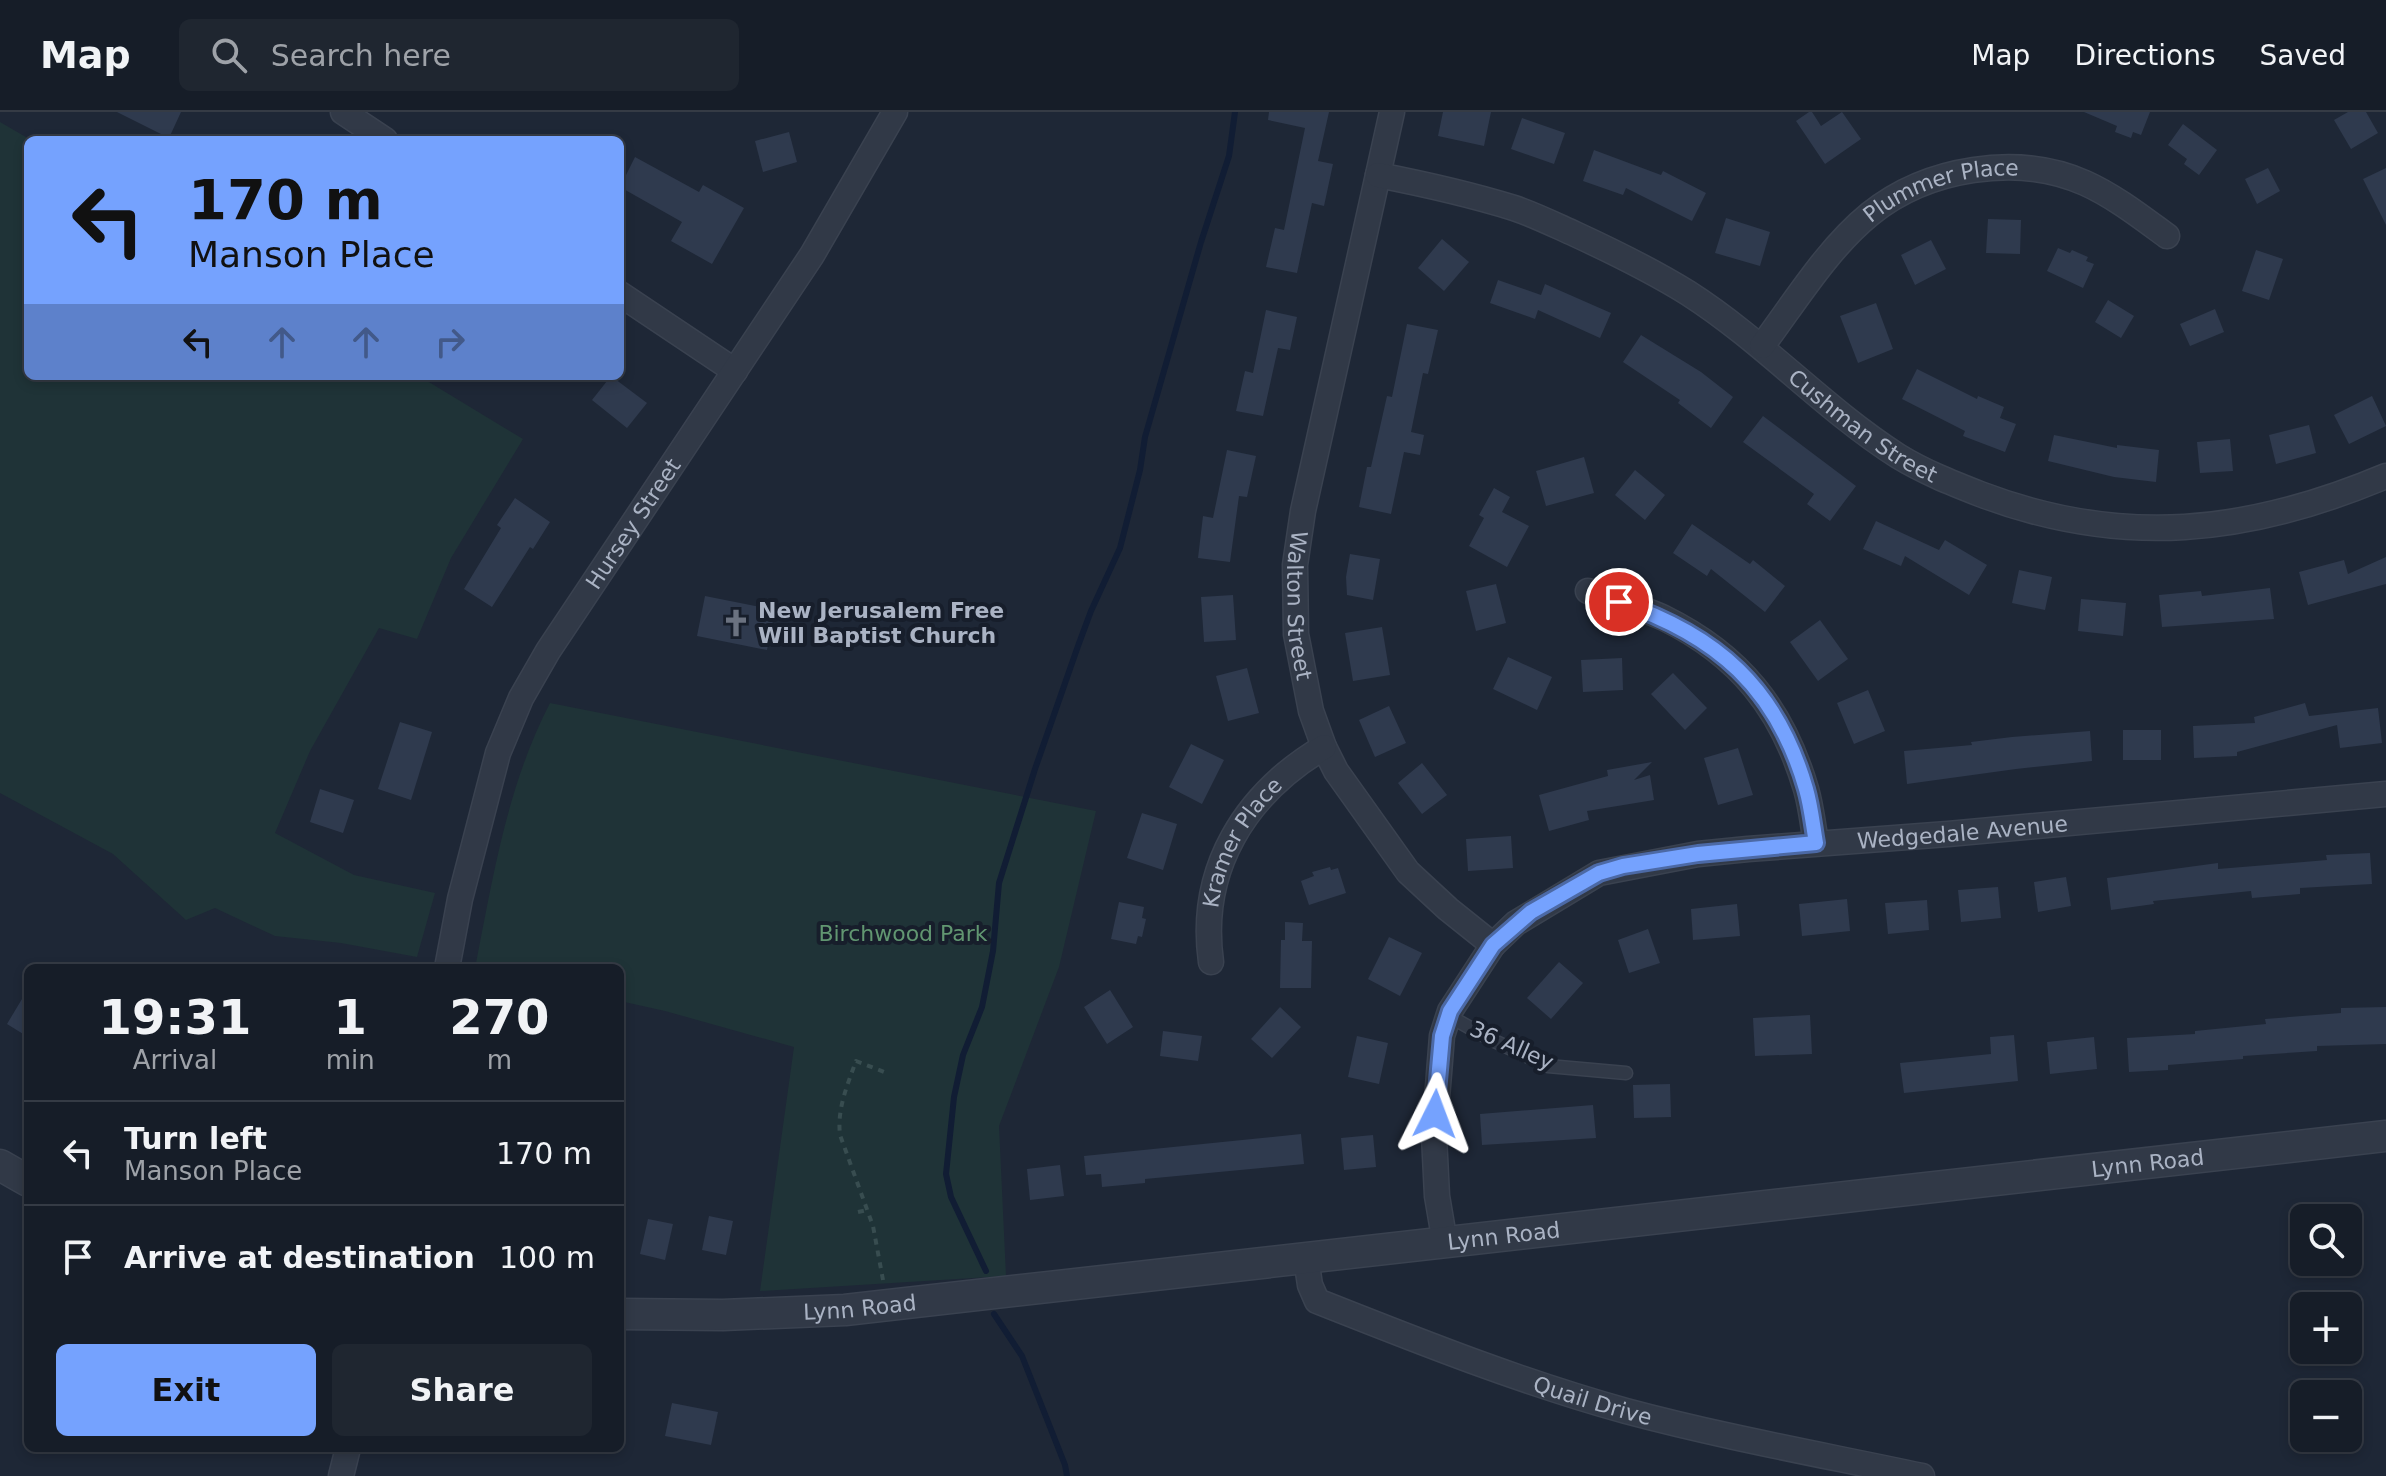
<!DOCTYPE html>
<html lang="en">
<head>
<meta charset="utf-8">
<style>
	body { margin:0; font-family:"DejaVu Sans",sans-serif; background:#1f2630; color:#f1f3f6; height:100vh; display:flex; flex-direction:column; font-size:30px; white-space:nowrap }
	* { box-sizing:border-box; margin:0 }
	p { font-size:26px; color:#9ea2a8 }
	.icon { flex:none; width:44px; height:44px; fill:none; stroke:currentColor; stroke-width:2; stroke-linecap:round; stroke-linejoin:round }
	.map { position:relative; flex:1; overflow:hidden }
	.sheet { position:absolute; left:24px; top:852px; width:600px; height:488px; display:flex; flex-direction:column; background:#161d28; border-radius:12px; box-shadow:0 4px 12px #0003,0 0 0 2px #353b45 }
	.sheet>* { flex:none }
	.top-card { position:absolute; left:24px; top:24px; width:600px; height:244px; border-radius:12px; box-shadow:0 4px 12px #0003,0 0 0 2px #353b45; background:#75a2fe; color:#111; overflow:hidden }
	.buttons { position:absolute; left:2290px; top:1092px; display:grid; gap:16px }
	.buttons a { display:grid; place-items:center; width:72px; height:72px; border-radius:12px; background:#161d28; box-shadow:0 4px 12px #0003,0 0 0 2px #353b45; font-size:40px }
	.pin { position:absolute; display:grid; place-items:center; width:68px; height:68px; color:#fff; margin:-34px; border:4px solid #fff; border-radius:50%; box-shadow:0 2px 8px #0007 }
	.me { position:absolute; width:88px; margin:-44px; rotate:3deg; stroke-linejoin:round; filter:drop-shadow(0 0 6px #0008) }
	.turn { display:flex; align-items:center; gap:28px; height:168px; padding:0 32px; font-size:36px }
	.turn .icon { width:104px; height:104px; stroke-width:2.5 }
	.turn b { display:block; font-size:56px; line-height:68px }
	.lanes { display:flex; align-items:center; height:76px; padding:0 32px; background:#0003; justify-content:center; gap:40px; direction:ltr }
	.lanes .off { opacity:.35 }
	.eta { display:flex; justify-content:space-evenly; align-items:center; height:136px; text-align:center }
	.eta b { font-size:48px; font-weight:700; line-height:56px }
	.cta { display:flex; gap:16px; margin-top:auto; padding:16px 32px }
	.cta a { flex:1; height:92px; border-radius:12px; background:#75a2fe; color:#111; font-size:32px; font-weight:700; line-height:92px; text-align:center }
	.cta a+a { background:#1f2630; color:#f1f3f6 }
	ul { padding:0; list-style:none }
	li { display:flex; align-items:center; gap:24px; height:104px; padding:0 32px; border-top:2px solid #353b45 }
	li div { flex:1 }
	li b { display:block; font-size:30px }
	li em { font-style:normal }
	header { display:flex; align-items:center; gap:48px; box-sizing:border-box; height:112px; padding:0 40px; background:#161d28; border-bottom:2px solid #353b45 }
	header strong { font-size:38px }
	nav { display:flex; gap:44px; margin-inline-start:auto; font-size:28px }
	.search { width:560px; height:72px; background:#1f2630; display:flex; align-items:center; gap:20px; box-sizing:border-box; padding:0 28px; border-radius:12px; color:#9ea2a8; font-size:30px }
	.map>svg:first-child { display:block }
	.green { fill:#1f3337 }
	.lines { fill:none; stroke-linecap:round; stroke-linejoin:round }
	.stream { stroke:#111d34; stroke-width:6 }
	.building { fill:#2f3a4e }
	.service-casing { stroke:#3a4250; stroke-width:15 }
	.minor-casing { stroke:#3a4250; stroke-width:27 }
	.tertiary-casing { stroke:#3a4250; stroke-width:33 }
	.path { stroke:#384d50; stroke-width:4; stroke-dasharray:6 6; stroke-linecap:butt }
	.service { stroke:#313947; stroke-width:12 }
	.minor { stroke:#313947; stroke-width:24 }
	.tertiary { stroke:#313947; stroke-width:30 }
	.route-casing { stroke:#4c69a5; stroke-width:20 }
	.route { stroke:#75a2fe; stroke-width:14 }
	.labels { text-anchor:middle; stroke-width:8; stroke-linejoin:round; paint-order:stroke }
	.street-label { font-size:22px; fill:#aab3c4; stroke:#171e2b }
	.poi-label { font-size:22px; font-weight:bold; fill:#aab3c4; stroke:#171e2b; text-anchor:start }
	.park-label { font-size:22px; fill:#619671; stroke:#171e2b }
</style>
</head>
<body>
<header>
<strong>Map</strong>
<div class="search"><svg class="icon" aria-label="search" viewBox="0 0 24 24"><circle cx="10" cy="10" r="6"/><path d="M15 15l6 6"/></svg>Search here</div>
<nav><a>Map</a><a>Directions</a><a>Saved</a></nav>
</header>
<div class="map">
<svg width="2386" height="1364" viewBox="0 0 2386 1364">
	<rect width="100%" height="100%" fill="#1e2736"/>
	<!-- green -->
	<g class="green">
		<polygon points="0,10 31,28 28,28 28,264 419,264 523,327 451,446 417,527 379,516 310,639 275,721 354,763 435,781 417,845 341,831 275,824 215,796 186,808 113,742 0,681"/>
		<path d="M550,591L1096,699L1059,855L999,1014L1006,1164L760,1179L794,935L665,899L620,889V856H475C493,765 507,674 550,591Z"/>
	</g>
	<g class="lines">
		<!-- stream -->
		<g class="stream">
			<polyline points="986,1159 951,1085 946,1062 954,985 963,943 982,895 993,839 999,771 1035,657 1078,534 1091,499 1120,436 1140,358 1145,325 1201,130 1229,44 1235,0"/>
			<polyline points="994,1202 1022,1244 1065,1353 1067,1364"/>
		</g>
	</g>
	<!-- building -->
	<g class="building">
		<polygon points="117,0 181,0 169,26"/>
		<polygon points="1269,0 1329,0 1318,49 1333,52 1324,94 1312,91 1297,161 1266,155 1275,116 1284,118 1305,16 1268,8"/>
		<polygon points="1443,0 1491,0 1484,34 1438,24"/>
		<polygon points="1809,0 1812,0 1821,14 1842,0 1861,27 1825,52 1796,9"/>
		<polygon points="2084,0 2150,0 2141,23 2133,20 2131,26 2115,20 2117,14"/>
		<polygon points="2348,0 2366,0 2378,21 2351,37 2334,8"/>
		<polygon points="1522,6 1565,21 1554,52 1511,37"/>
		<polygon points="2183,12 2217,38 2199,63 2184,52 2187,47 2168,33"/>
		<polygon points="789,20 797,50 763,60 755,29"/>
		<polygon points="1594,38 1661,63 1663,59 1706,81 1692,109 1626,76 1623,83 1583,69"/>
		<polygon points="635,45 699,80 703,73 744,96 712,152 671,129 682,110 620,75"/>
		<polygon points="2268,56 2280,79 2257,92 2245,67"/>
		<polygon points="2386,56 2386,113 2363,67"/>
		<polygon points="1726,106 1770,120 1760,154 1715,141"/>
		<polygon points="1988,107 2021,108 2020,142 1986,141"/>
		<polygon points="1442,127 1469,150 1444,179 1418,156"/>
		<polygon points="1931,128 1946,157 1915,173 1901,143"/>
		<polygon points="2058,136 2070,141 2072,138 2088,145 2086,149 2094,152 2083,176 2047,159"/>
		<polygon points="2256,138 2283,147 2269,188 2242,179"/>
		<polygon points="1498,168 1541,183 1545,172 1611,201 1600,226 1538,198 1535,207 1490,191"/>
		<polygon points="2108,188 2134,204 2121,226 2095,210"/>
		<polygon points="1876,191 1893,237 1858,251 1840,204"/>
		<polygon points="2215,197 2224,220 2190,234 2180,212"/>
		<polygon points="1266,198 1297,205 1290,238 1278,236 1263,304 1236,299 1245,259 1253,261"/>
		<polygon points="1407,212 1438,218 1428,262 1423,261 1411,320 1424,323 1420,343 1404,340 1391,402 1359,395 1367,355 1371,355 1387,284 1392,285"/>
		<polygon points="1641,223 1701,260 1733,285 1711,316 1678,291 1680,288 1623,250"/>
		<polygon points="1917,257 1977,287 1978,284 2004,295 2000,306 2016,312 2005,340 1963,324 1965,319 1902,287"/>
		<polygon points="611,264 647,291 627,316 592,288"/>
		<polygon points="2372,284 2386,314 2349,332 2334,303"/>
		<polygon points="1763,304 1856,374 1830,409 1807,392 1814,382 1743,330"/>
		<polygon points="2309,313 2316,341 2276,352 2269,323"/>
		<polygon points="2054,323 2117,336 2117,333 2159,338 2156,370 2114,365 2048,349"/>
		<polygon points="2230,327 2233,359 2200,361 2197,330"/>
		<polygon points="1227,338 1256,344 1247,385 1239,384 1230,450 1198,446 1203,404 1213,406"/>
		<polygon points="1584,345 1594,381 1546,394 1536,359"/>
		<polygon points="1635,358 1665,383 1645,408 1615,383"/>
		<polygon points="1494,376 1510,385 1502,400 1529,414 1507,455 1469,434 1484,406 1479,403"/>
		<polygon points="515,386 550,410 533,437 530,435 492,495 464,477 501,416 497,413"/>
		<polygon points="1876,409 1939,438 1945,428 1987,453 1969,483 1905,444 1901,454 1863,437"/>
		<polygon points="1692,412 1750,452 1753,448 1785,474 1765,500 1711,457 1707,464 1673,441"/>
		<polygon points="1350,442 1380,447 1373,488 1347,483 1346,465"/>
		<polygon points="2386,445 2386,472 2308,493 2299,460 2344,448 2348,462"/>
		<polygon points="2019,458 2052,465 2045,498 2012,491"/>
		<polygon points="1496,472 1506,511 1476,519 1466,479"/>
		<polygon points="2270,476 2274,507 2162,515 2159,483 2201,479 2202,484"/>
		<polygon points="1233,483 1236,528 1204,530 1201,485"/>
		<polygon points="705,484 775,498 767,538 697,524"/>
		<polygon points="2081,487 2126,491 2123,524 2078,519"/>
		<polygon points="1820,508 1848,547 1818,569 1790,530"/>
		<polygon points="1382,515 1390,563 1353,569 1345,521"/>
		<polygon points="1508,545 1552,565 1537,598 1493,577"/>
		<polygon points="1622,546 1623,578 1583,580 1581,548"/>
		<polygon points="1247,556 1259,601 1228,609 1216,564"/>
		<polygon points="1673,561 1707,596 1685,618 1651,582"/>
		<polygon points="1868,578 1885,619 1854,632 1837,591"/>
		<polygon points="2305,591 2309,604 2378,596 2382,631 2340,636 2337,613 2237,640 2237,644 2194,646 2193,614 2255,611 2254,605"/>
		<polygon points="1389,594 1406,631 1375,645 1359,608"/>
		<polygon points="400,610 432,620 411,688 378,677"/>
		<rect x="2123" y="618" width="38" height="30"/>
		<polygon points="2090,619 2092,649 2016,657 1907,672 1904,639 1972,633 1971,630 2012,625"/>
		<polygon points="1191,632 1224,648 1202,692 1169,675"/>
		<polygon points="1738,636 1753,683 1718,693 1704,646"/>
		<polygon points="1652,650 1634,668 1650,663 1654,688 1587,699 1589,708 1549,719 1539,683 1608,664 1607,658"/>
		<polygon points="1422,651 1447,683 1422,702 1398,671"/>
		<polygon points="320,677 354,688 343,721 310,710"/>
		<polygon points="1142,701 1177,712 1163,758 1127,746"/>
		<polygon points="1511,724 1513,756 1468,759 1466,727"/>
		<polygon points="2370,741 2372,772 2300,776 2300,782 2252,786 2251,779 2153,789 2154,792 2111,798 2107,766 2218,751 2218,757 2327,748 2326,743"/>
		<polygon points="1330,755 1331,758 1338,756 1346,781 1309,793 1301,769 1314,764 1312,760"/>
		<polygon points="2066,765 2071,794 2038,800 2034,770"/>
		<polygon points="1998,775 2001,806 1961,810 1958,778"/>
		<polygon points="1847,787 1850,819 1802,824 1799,792"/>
		<polygon points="1927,788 1929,818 1888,822 1885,791"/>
		<polygon points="1119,790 1144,795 1142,806 1146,807 1142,825 1138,824 1136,832 1111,827"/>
		<polygon points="1737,792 1740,824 1693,828 1691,797"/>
		<polygon points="1285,810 1303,811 1302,829 1312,829 1311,876 1280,876 1281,828 1285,828"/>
		<polygon points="1648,817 1660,851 1629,861 1618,828"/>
		<polygon points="1389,825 1422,841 1400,884 1368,867"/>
		<polygon points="1559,850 1583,871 1551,907 1527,886"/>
		<polygon points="28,877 28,925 7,912"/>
		<polygon points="1110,878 1133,915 1107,932 1084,895"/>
		<polygon points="1280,895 1301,915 1272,946 1251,927"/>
		<polygon points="2386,895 2386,932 2317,934 2317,939 2243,944 2243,947 2168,953 2168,958 2129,960 2127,926 2195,922 2195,919 2266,912 2265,907 2341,901 2341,896"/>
		<polygon points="1810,903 1812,942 1755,944 1753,906"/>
		<polygon points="1163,919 1202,924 1198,949 1160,944"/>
		<polygon points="2014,923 2018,969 1904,981 1900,951 1991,942 1990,925"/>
		<polygon points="1357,924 1388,931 1379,972 1348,965"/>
		<polygon points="2094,925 2097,957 2050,962 2047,930"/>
		<polygon points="1670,972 1671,1005 1634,1006 1633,973"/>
		<polygon points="1593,993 1596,1026 1482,1033 1480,1002"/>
		<polygon points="1301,1022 1304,1052 1145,1067 1145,1071 1102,1075 1101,1062 1086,1063 1084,1044"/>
		<polygon points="1373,1023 1376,1055 1344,1058 1341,1026"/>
		<polygon points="1060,1053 1064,1084 1030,1088 1027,1057"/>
		<polygon points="709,1104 733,1109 726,1143 702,1138"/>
		<polygon points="648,1107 673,1112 665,1148 640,1142"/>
		<polygon points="672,1291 718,1300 711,1333 665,1324"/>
	</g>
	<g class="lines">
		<defs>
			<polyline id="service" points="1449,904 1490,927 1548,954 1626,961"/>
			<g id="minor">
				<polyline points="343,0 385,28"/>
				<path id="s1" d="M1392,0L1303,399L1295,453L1296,522L1311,599L1324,635L1336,659L1408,760L1448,797L1493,833"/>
				<path id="s2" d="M1378,63C1424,72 1469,82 1514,96C1535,103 1555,113 1575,122C1614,140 1651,158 1688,181C1763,229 1823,296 1898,344C1924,360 1952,371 1980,382C2122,436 2248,422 2386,364"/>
				<polyline points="620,182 735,259"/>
				<path id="s3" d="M1762,234C1795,190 1827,137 1870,102C1927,56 2017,41 2085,71C2114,84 2141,105 2167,124"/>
				<path d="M1588,479C1613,488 1640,495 1664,506C1739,543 1782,596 1806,677C1811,694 1813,713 1816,731"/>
				<path id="s4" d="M1211,850C1198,757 1245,682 1324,635"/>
				<path id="s5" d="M447,856L460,787L498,641L521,586L548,539L812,143L895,0"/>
				<path id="s6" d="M1445,1131L1437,1084L1434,1024L1442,924L1450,899L1493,833L1516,811L1599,761L1698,742L1748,737L1948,722L2386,682"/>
				<path id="s7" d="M1306,1146L1310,1173L1317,1189C1418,1229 1521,1270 1626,1299C1723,1325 1823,1343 1922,1364"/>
				<polyline points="341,1364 348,1336"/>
			</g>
			<g id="tertiary">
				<polyline points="0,1053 28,1069"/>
				<path id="s8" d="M620,1202L723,1203L845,1198L2386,1024"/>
			</g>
		</defs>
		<!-- service casing -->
		<use href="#service" class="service-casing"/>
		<!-- minor casing -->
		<use href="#minor" class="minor-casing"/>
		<!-- tertiary casing -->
		<use href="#tertiary" class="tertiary-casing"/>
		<!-- path -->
		<g class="path">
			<polyline points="858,1100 867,1098"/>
			<path d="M883,1168L873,1114L840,1023C837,997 847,974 856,949L887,961"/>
		</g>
		<!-- service -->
		<use href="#service" class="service"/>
		<!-- minor -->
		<use href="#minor" class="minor"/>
		<!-- tertiary -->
		<use href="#tertiary" class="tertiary"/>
	</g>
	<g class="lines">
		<defs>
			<path id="route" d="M1435,1002L1442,924L1450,899L1493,833L1531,800L1599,761L1623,754L1698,742L1816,731C1813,714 1811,694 1806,677C1777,576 1717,523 1619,490"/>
		</defs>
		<!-- route casing -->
		<use href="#route" class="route-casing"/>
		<!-- route -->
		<use href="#route" class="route"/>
	</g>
	<!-- icons -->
	<defs>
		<symbol id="church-bare" viewBox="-9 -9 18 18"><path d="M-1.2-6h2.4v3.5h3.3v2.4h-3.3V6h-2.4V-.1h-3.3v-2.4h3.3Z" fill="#6b7280" stroke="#171e2b" stroke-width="2.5" paint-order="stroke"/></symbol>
	</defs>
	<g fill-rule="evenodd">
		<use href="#church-bare" x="716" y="491" width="40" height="40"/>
	</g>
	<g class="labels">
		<!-- street labels -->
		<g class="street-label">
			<text dy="8" stroke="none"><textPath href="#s3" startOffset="248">Plummer Place</textPath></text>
			<text dy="8" stroke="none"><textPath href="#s2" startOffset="554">Cushman Street</textPath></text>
			<text dy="8" stroke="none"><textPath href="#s5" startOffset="488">Hursey Street</textPath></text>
			<text dy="8" stroke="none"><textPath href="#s1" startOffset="504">Walton Street</textPath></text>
			<text dy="8" stroke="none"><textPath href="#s6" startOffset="808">Wedgedale Avenue</textPath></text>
			<text dy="8" stroke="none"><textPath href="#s4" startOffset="128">Kramer Place</textPath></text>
			<text transform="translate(1512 933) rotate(24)" y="8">36 Alley</text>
			<text dy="8" stroke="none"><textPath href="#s8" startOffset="1536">Lynn Road</textPath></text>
			<text dy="8" stroke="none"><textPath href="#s8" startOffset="888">Lynn Road</textPath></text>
			<text dy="8" stroke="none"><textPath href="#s8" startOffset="240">Lynn Road</textPath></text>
			<text dy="8" stroke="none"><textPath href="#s7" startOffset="338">Quail Drive</textPath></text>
		</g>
		<!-- poi labels -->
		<g class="poi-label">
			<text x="758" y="506">New Jerusalem Free<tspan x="758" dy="25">Will Baptist Church</tspan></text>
		</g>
		<!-- park labels -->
		<g class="park-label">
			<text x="903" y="829">Birchwood Park</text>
		</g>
	</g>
</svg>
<div class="buttons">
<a><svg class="icon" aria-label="search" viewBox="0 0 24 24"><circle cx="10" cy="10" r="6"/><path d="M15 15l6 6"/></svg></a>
<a>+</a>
<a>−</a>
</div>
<div class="pin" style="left:1619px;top:490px;background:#d93025"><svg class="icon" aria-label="arrive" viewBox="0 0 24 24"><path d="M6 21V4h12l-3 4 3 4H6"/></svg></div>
<svg class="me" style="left:1435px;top:1002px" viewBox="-20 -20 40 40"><path d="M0-17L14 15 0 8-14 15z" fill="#75a2fe" stroke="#fff" stroke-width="4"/></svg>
<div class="top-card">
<div class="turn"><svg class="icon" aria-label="left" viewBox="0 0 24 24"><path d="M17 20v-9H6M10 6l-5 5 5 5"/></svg><div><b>170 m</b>Manson Place</div></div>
<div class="lanes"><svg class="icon" aria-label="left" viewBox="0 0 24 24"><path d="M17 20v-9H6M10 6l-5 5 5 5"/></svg><svg class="icon off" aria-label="ahead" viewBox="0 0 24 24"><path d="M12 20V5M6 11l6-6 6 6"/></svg><svg class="icon off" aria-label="ahead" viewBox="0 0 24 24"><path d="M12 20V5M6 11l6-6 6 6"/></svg><svg class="icon off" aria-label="right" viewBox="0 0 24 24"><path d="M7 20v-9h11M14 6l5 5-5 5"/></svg></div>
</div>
<section class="sheet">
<div class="eta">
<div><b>19:31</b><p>Arrival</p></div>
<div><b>1</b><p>min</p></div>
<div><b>270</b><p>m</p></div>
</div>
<ul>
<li><svg class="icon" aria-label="left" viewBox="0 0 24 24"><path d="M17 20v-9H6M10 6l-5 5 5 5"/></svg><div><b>Turn left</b><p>Manson Place</p></div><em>170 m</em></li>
<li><svg class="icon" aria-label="arrive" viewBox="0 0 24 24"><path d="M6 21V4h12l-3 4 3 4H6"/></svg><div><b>Arrive at destination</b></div><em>100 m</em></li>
</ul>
<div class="cta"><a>Exit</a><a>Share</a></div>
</section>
</div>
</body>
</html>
